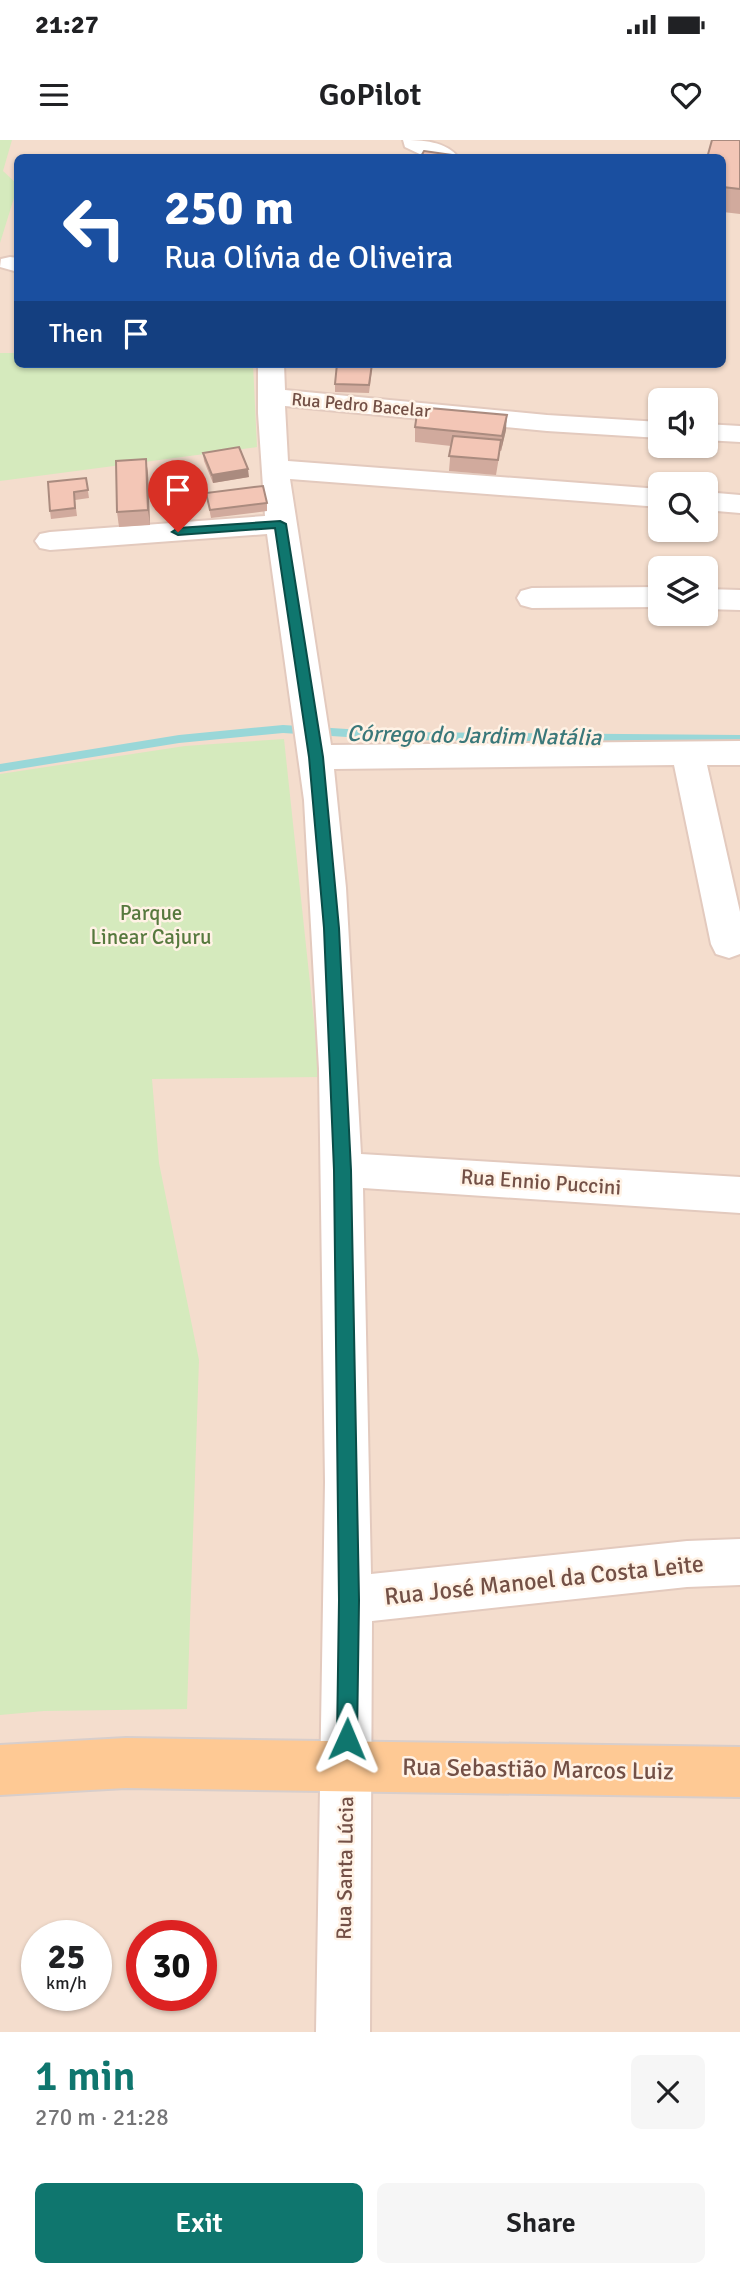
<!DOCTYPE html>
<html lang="en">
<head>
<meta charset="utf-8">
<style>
	body { margin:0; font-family:Signika,sans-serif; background:#f6f6f6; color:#202124; height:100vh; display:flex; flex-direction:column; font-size:26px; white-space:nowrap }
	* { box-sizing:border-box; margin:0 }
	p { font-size:23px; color:#757577 }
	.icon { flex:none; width:38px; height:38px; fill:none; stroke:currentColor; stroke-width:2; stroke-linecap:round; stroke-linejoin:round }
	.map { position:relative; height:1892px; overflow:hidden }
	.sheet { display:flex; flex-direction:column; background:#fff; flex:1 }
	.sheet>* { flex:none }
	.banner { position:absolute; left:14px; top:14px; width:712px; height:214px; border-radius:10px; box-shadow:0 2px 5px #0004; background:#1a4fa0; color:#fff; overflow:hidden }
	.tools { position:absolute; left:648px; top:248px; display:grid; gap:14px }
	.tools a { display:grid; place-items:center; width:70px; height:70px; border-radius:10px; background:#fff; box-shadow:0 2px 5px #0004; font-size:35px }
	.speed { position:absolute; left:21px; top:1780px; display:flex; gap:14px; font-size:35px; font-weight:700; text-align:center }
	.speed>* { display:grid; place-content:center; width:91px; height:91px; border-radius:50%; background:#fff; box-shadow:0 2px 5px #0004; line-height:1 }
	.speed small { font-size:18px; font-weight:400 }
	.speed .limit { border:10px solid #d22; background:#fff; color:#111 }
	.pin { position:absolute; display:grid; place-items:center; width:60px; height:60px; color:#fff; margin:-72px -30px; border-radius:50% 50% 50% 0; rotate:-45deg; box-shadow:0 0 7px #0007 }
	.pin .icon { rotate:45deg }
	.me { position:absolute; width:77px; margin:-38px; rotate:1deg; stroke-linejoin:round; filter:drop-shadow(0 0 5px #0008) }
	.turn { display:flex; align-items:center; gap:24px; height:147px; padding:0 35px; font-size:32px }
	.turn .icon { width:91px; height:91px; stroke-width:2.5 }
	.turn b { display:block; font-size:49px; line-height:60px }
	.then { display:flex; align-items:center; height:66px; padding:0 35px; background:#0003; gap:14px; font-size:26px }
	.round { display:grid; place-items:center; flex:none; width:74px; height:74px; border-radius:10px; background:#f6f6f6 }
	.head { display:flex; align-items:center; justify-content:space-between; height:119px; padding:0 35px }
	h1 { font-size:42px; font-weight:600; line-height:52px; color:#0f766e }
	.action { display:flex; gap:14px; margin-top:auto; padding:14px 35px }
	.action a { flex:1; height:80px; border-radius:10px; background:#0f766e; color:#fff; font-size:28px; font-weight:600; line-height:80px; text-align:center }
	.action a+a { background:#f6f6f6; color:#202124 }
	.status { display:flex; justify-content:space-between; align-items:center; height:49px; padding:0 35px; background:#fff; direction:ltr }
	.status svg { height:19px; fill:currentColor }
	header { display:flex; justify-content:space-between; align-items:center; height:91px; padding:0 35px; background:#fff; font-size:32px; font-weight:600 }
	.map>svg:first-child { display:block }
	.residential { fill:#f4ddcd; fill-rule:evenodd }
	.green { fill:#d5eabd }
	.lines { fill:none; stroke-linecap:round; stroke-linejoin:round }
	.stream { fill:#99d7d8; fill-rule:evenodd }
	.minor-casing { stroke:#e3cabe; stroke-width:4 }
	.major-casing { stroke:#d8cecb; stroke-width:4 }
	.minor { fill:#fff; fill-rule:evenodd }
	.major { fill:#fec994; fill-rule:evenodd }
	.wall { fill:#d1aa9d }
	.shaded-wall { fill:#aa8b7f }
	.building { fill:#f3c6b6; stroke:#aa8b7f; stroke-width:2 }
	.route { fill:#0f766e; stroke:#0a4d48; stroke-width:2 }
	.labels { text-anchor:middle; stroke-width:5; stroke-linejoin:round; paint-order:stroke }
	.far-street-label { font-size:18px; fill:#735046; stroke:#fff2e5 }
	.park-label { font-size:21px; fill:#57793e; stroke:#fff2e5 }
	.street-label { font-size:21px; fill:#735046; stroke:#fff2e5 }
	.water-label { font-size:23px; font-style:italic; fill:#3a787a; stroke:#fff2e5 }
	.near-street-label { font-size:24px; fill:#735046; stroke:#fff2e5 }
</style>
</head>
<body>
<div class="status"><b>21:27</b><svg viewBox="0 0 49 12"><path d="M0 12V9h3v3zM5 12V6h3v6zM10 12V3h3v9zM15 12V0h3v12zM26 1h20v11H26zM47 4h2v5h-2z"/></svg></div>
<header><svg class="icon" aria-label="menu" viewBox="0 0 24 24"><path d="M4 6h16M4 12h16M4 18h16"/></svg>GoPilot<svg class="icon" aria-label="heart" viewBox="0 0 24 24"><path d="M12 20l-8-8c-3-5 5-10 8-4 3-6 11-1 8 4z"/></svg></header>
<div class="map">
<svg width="740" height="1892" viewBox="0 0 740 1892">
	<rect width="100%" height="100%" fill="#fdeddf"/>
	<!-- residential -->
	<path class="residential" d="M0,0H740V1892H0ZM18,18H723V224H18ZM660,261H705V306H660ZM660,345H705V390H660ZM660,429H705V474H660ZM37,1796H96V1855H37ZM142,1796H201V1855H142Z"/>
	<!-- green -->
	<g class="green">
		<polygon points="0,0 12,0 3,31 18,45 0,103"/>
		<polygon points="0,213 17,213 18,224 253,224 257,307 0,341"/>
		<polygon points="284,599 320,937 152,939 159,1023 199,1220 187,1569 44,1571 0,1575 0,634 185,606"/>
	</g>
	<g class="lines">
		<!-- stream -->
		<polygon class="stream" points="283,585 395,592 740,595 740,603 395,600 283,593 179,603 0,632 0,624 179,595"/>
		<defs>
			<g id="minor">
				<path d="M403,0C422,0 446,1 459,18H428L405,7Z"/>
				<polygon points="10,117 18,118 18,132 0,127 1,119"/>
				<polygon points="258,224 284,224 285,250 547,275 660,282 660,298 547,291 285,266 288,321 660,349 660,367 290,339 331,605 740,601 740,625 707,625 740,772 740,814 729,818 716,814 711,804 674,625 334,629 346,748 361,1014 740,1037 740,1073 363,1048 371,1434 687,1401 740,1399 740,1445 687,1447 372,1481 370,1892 316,1892 325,1342 319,929 304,660 267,394 50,410 40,408 35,401 40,394 50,392 265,376 258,273"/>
				<polygon points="705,284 740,286 740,302 705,300"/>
				<polygon points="705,352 740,355 740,373 705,370"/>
				<polygon points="660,447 660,467 532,468 521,465 517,458 521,451 532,448"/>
				<polygon points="705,449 740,450 740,470 705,469"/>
			</g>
			<polygon id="major" points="126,1598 740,1607 740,1657 126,1648 0,1655 0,1605"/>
		</defs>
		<!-- minor casing -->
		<use href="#minor" class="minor-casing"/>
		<!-- major casing -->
		<use href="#major" class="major-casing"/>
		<!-- minor -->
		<use href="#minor" class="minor"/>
		<!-- major -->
		<use href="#major" class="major"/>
	</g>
	<!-- wall -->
	<g class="wall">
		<polygon points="740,0 740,74 723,72 723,18"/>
		<polygon points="372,230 369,253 335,252 335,244"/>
		<polygon points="415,287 506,290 501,311 500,311 496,335 449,331 451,306 415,302"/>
		<polygon points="203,313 249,337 213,343 204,321"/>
		<polygon points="146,319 148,334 150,385 119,387 117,372"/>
		<polygon points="86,338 89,358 75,360 77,376 51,379 50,371"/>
		<polygon points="206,353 267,363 267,371 211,378"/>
	</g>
	<!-- shaded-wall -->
	<g class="shaded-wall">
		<polygon points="507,275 506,290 501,311 502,296"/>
		<polygon points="146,319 148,334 150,385 148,370"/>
		<polygon points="248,329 249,337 213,343 212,335"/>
	</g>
	<!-- building -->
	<g class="building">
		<polygon points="712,0 740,0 740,49 723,47 723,18 707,18"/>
		<polygon points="424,11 473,18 420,18"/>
		<polygon points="337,224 372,224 369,245 335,244"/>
		<polygon points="418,267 507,275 502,296 415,287"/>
		<polygon points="453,296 501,300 498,320 449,316"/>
		<polygon points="239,307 248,329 212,335 203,313"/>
		<polygon points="146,319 148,370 117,372 116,321"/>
		<polygon points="86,338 88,350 74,352 75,368 50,371 48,342"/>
		<polygon points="263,346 267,363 210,370 206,353"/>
	</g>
	<!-- route -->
	<polygon class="route" points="280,381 286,384 323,617 339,788 351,1030 359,1460 357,1599 354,1606 347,1609 340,1606 337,1599 339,1460 334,1030 324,788 309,617 275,388 178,395 172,392 178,388"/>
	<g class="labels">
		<!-- far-street labels -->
		<g class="far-street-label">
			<text transform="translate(361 265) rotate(5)" y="6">Rua Pedro Bacelar</text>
		</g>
		<!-- park labels -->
		<g class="park-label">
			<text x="151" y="780">Parque<tspan x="151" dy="24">Linear Cajuru</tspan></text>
		</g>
		<!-- street labels -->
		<g class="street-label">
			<text transform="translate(541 1042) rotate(4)" y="7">Rua Ennio Puccini</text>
			<text transform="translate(345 1728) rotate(-89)" y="7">Rua Santa Lúcia</text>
		</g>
		<!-- water labels -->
		<g class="water-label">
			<text transform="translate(474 595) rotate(1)" y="8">Córrego do Jardim Natália</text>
		</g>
		<!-- near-street labels -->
		<g class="near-street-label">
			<text transform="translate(544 1440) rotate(-6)" y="8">Rua José Manoel da Costa Leite</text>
			<text transform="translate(538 1629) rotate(1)" y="8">Rua Sebastião Marcos Luiz</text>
		</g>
	</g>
</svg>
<div class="tools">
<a><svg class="icon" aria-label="sound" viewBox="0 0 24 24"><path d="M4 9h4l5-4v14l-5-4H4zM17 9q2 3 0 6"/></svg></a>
<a><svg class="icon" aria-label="search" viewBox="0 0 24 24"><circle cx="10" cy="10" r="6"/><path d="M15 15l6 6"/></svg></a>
<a><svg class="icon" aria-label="layers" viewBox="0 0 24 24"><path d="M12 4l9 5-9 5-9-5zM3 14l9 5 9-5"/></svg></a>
</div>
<div class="speed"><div>25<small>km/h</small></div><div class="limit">30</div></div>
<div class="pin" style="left:178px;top:392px;background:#d93025"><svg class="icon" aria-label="arrive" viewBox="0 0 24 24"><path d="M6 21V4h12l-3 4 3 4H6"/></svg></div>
<svg class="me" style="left:347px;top:1599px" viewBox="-20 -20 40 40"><path d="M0-17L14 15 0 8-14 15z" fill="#0f766e" stroke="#fff" stroke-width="4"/></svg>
<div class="banner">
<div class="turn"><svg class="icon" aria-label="left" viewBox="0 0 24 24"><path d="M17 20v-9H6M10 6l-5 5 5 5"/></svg><div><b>250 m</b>Rua Olívia de Oliveira</div></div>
<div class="then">Then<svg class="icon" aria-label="arrive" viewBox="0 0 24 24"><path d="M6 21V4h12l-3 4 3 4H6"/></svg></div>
</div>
</div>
<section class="sheet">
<div class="head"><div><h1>1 min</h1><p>270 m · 21:28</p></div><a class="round"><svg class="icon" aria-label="close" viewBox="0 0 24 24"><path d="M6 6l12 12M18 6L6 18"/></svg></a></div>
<div class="action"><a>Exit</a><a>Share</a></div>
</section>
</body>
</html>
